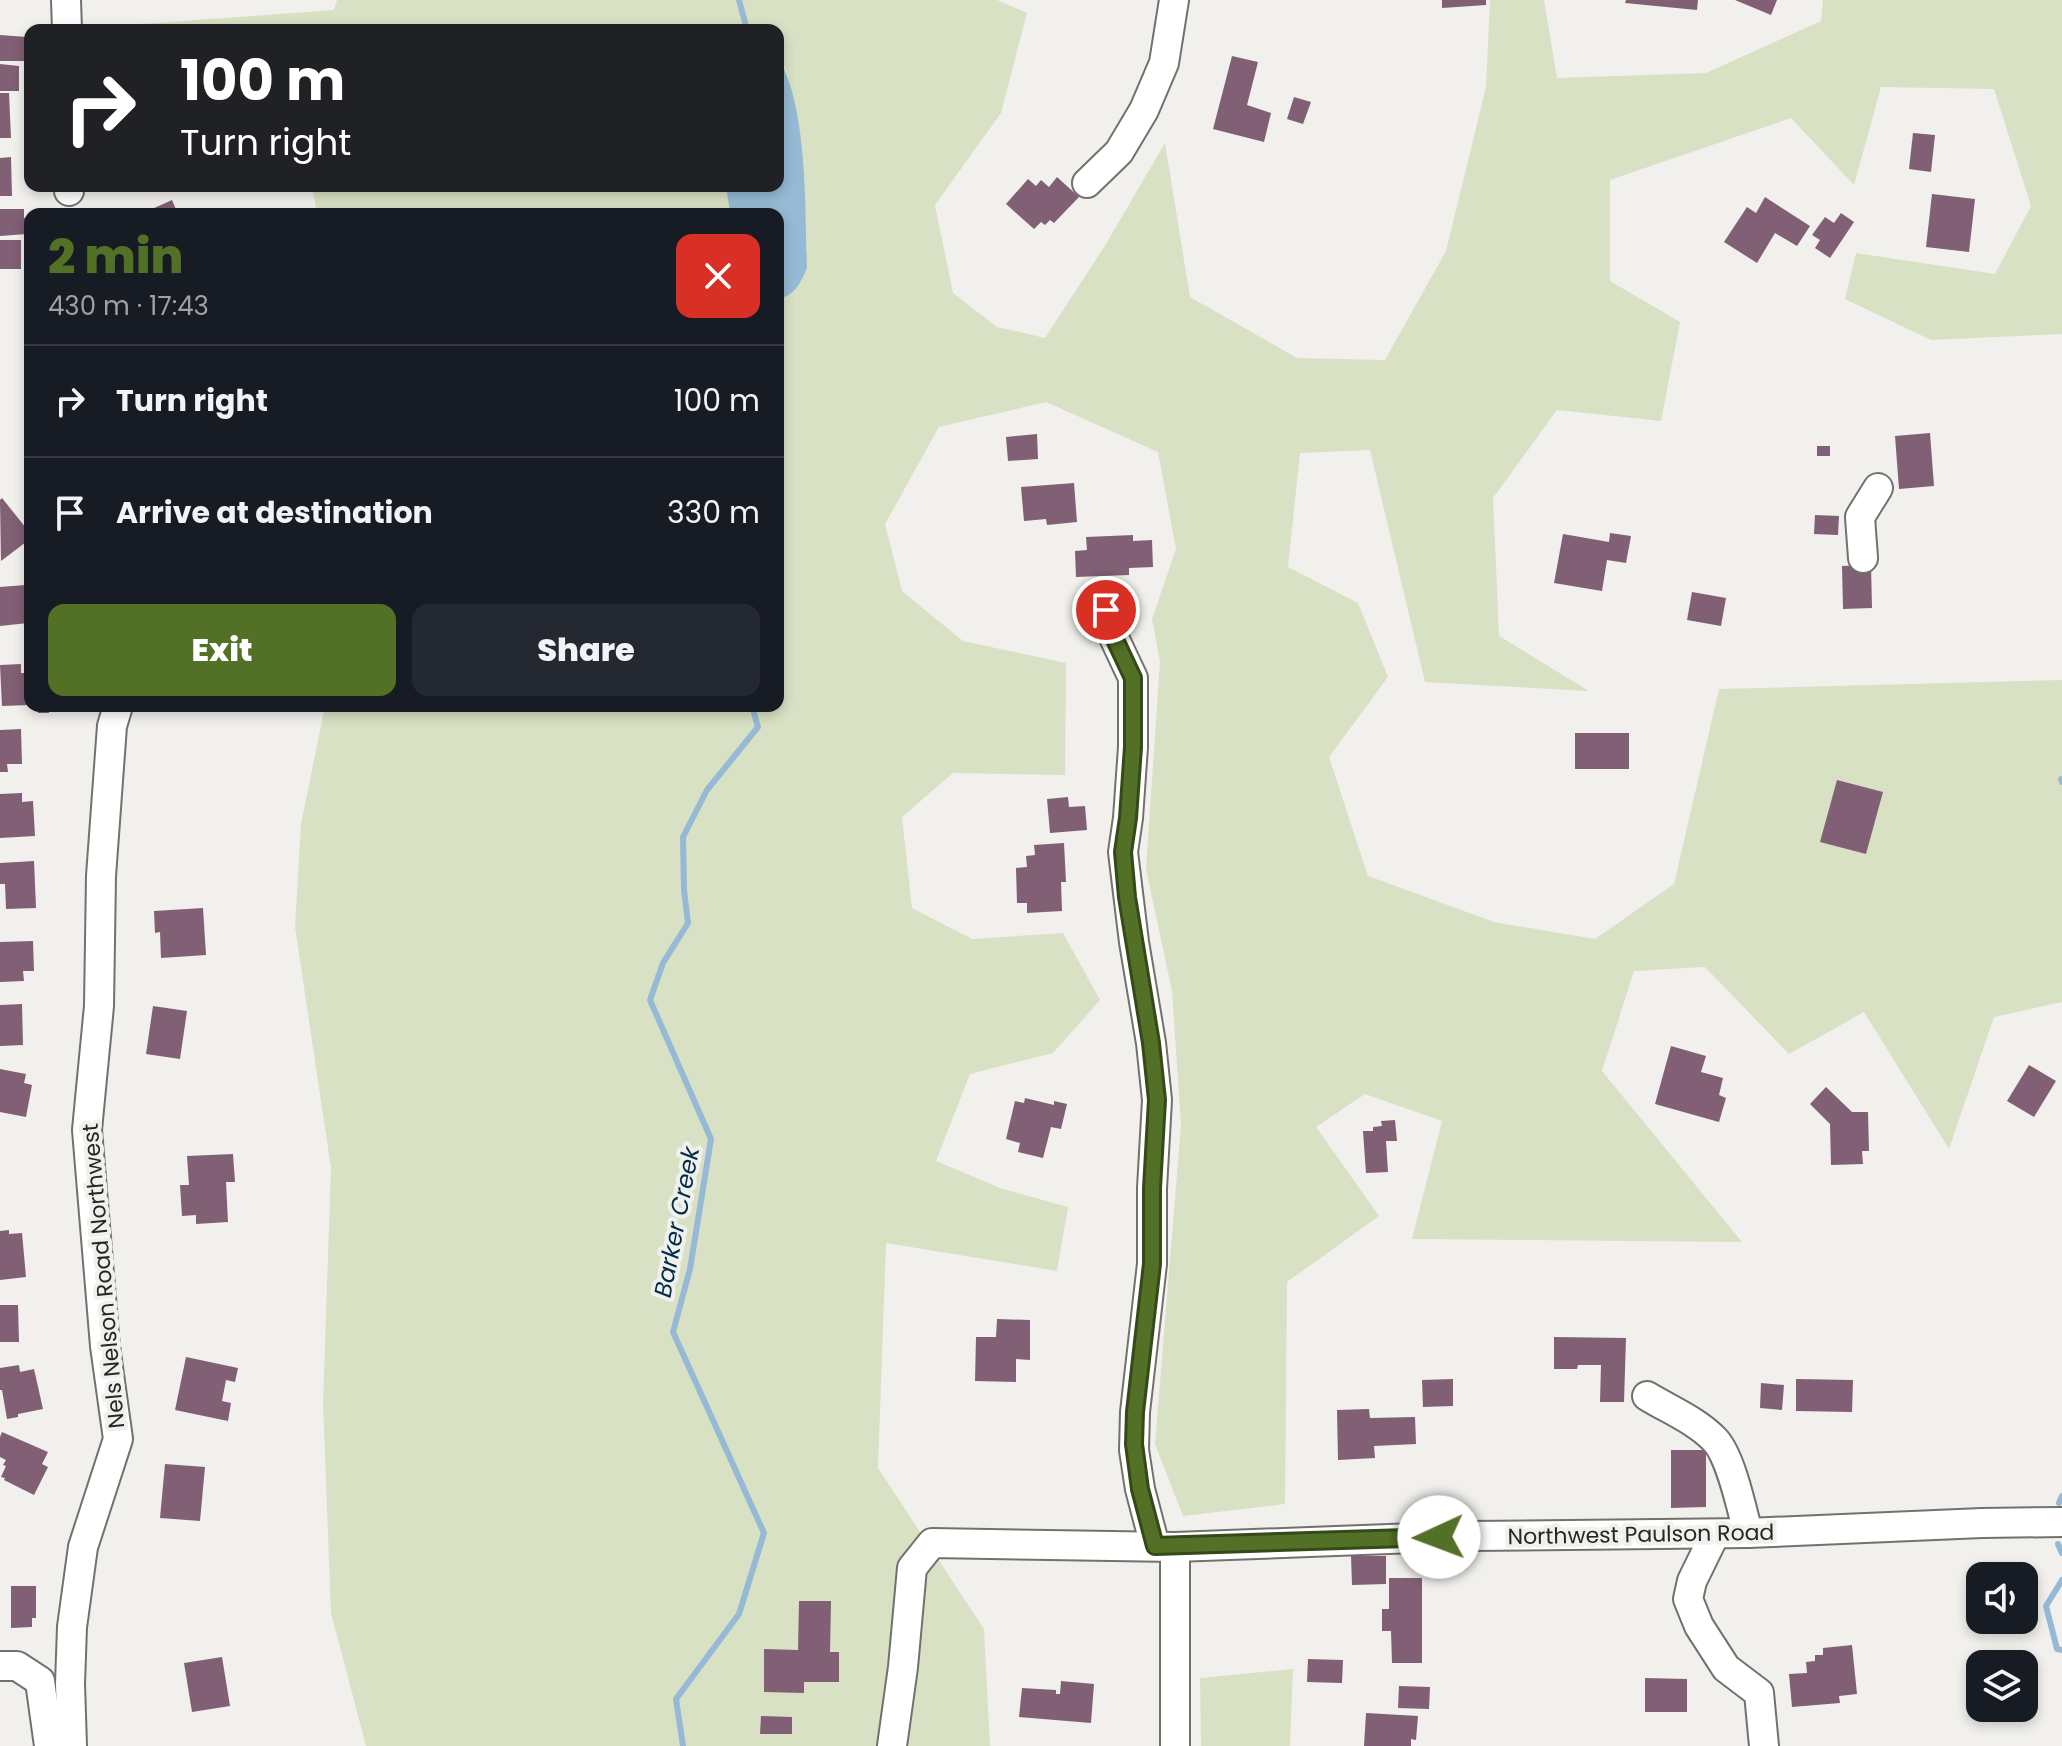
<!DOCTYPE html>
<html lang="en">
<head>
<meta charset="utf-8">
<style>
	body { margin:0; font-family:Poppins,sans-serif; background:#242831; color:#f1f3f6; height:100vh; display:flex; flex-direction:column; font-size:30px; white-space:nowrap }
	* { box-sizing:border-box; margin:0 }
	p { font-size:26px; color:#9ea1a6 }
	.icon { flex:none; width:44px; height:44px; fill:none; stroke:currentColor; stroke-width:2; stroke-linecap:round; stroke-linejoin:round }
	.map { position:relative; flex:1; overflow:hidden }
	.side { position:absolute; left:24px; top:208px; width:760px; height:504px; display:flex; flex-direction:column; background:#171b24; border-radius:16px; box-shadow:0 4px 12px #0003 }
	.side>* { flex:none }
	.guide { position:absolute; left:24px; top:24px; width:760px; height:168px; border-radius:16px; box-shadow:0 4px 12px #0003; background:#202124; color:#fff; overflow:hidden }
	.tools { position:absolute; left:1966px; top:1562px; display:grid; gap:16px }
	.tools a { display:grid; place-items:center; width:72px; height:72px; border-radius:16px; background:#171b24; box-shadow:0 4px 12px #0003; font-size:40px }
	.pin { position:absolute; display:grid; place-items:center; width:68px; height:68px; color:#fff; margin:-34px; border:4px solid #fff; border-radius:50%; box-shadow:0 2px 8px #0007 }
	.me { position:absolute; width:88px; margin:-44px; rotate:268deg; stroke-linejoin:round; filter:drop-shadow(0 0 6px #0008) }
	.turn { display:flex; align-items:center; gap:28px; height:168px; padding:0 24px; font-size:36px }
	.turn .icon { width:104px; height:104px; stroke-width:2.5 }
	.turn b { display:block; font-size:56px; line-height:68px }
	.round { display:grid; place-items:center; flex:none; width:84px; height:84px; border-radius:16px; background:#242831 }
	.summary { display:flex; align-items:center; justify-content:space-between; height:136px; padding:0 24px }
	h1 { font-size:48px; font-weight:800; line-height:60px; color:#527126 }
	.button { display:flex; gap:16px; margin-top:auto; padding:16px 24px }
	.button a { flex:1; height:92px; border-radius:16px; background:#527126; color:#fff; font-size:32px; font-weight:800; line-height:92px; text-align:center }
	.button a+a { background:#242831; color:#f1f3f6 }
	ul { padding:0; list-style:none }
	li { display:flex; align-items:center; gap:24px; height:112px; padding:0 24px; border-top:2px solid #363941 }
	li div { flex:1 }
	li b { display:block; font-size:30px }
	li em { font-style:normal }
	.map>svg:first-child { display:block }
	.green { fill:#d9e1c4 }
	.water { fill:#96bad5 }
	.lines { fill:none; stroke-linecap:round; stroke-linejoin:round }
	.stream { stroke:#96bad5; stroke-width:6 }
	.building { fill:#815f75 }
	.minor-casing { stroke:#71716e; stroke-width:32 }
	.minor { stroke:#fff; stroke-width:28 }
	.route-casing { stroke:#354919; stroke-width:20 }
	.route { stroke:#527126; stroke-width:14 }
	.labels { text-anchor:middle; stroke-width:8; stroke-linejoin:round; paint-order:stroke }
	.street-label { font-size:22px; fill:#262625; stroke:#f1f0ed }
	.water-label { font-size:24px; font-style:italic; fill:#002e49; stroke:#f1f0ed }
</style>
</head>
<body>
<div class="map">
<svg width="2062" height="1746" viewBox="0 0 2062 1746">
	<rect width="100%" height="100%" fill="#f1f0ed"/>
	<!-- green -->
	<g class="green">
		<polygon points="337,0 997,0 1027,13 1001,113 935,205 953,293 997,327 1045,338 1106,244 1165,143 1190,297 1297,358 1385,360 1446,251 1486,87 1490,0 1544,0 1557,78 1706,73 1821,21 1823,0 2062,0 2062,334 1931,340 1845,299 1856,253 1995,274 2031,206 1994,89 1881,87 1854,185 1791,118 1610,180 1610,281 1680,322 1661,421 1557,410 1493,498 1499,636 1589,691 1425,682 1370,450 1300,453 1288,567 1358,603 1388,677 1329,757 1368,876 1494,922 1595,939 1674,884 1719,689 2062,680 2062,1002 1994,1017 1949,1149 1864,1012 1789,1054 1705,967 1634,971 1602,1071 1742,1242 1412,1239 1442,1121 1365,1094 1316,1127 1379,1216 1287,1282 1285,1504 1183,1516 1155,1444 1181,1125 1172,991 1146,869 1160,661 1152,619 1176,549 1158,452 1046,402 939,427 885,524 902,591 963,641 1066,663 1065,775 953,773 902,817 912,908 972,939 1063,933 1100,1000 1053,1053 970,1074 936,1161 1000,1188 1068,1207 1057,1271 886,1243 878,1468 984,1629 990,1746 366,1746 331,1613 323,1403 331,1168 295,927 301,824 325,706 778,706 778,299 784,298 805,207 800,136 787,72 778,57 778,30 126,30 128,25 334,10"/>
		<polygon points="312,186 726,186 730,214 317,214"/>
		<polygon points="1293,1669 1290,1746 1201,1746 1200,1678"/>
	</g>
	<!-- water -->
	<path class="water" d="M778,57C808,107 805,209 807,268C801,282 795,296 778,299V214H730L726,186H778Z"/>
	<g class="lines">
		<!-- stream -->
		<g class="stream">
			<polyline points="739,0 747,30"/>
			<polyline points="2061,779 2062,782"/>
			<polyline points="2059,1503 2062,1496"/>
			<polyline points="2058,1544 2062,1553"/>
			<polyline points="2062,1580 2046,1606 2057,1649 2062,1650"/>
			<polyline points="683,1746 676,1699 739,1614 764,1533 673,1332 690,1269 711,1139 650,1000 663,963 688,923 684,890 683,837 707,790 758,727 752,706"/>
		</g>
	</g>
	<!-- building -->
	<g class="building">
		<polygon points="1442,0 1486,0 1486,5 1442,8"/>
		<polygon points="1626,0 1698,0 1697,10 1625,3"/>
		<polygon points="1735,0 1777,0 1771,15"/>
		<polygon points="0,35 27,37 27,61 0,61"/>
		<polygon points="1232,56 1258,62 1247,105 1271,113 1264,142 1213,129"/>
		<polygon points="0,64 19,66 19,91 0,91"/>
		<polygon points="0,93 9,93 11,138 0,138"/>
		<polygon points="1294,97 1311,102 1303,124 1287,119"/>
		<polygon points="1913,133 1935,135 1931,172 1909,169"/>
		<polygon points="11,157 12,196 0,196 0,158"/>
		<polygon points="1057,177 1079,197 1054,223 1050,220 1045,225 1041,222 1034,229 1006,204 1028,179 1036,186 1041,180 1049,187"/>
		<polygon points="1932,194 1975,199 1969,252 1926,247"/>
		<polygon points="1765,197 1810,226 1797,246 1775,233 1757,263 1724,242 1747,207 1756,213"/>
		<polygon points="172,200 178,214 141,214"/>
		<polygon points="0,209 24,209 24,218 27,218 27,234 0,236"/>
		<polygon points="1841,213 1854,222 1830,258 1815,248 1820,240 1812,235 1825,217 1834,223"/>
		<rect x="0" y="240" width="21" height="29"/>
		<polygon points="1930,433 1934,486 1899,489 1895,436"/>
		<polygon points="1037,434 1038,459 1008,461 1006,437"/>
		<rect x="1817" y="446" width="13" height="10"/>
		<polygon points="1074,483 1077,522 1047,525 1046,519 1024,521 1021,487"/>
		<polygon points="2,498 30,533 30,539 1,561 0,500"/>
		<polygon points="1815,515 1839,516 1838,535 1814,534"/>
		<polygon points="1610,533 1631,536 1626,563 1607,560 1602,591 1554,583 1563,534 1609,542"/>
		<polygon points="1133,535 1133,541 1152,540 1153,567 1129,568 1129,575 1076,577 1075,551 1087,550 1086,537"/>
		<polygon points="1871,565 1872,608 1843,609 1842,566"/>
		<polygon points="25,585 28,623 0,626 0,587"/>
		<polygon points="1692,592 1726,598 1721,626 1687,620"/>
		<polygon points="21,664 21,673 29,673 30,705 2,706 0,665"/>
		<rect x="38" y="706" width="11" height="7"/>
		<polygon points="21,729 22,764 7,764 8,772 0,772 0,730"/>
		<rect x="1575" y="733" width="54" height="36"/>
		<polygon points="1837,780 1883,792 1866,854 1820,842"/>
		<polygon points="22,793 22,802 33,801 35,836 0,838 0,794"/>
		<polygon points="1068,797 1069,807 1085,806 1087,830 1050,833 1047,799"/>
		<polygon points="1064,843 1066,882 1061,882 1062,911 1027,913 1027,903 1017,903 1016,868 1027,867 1026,856 1035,855 1034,845"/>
		<polygon points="34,861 36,908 6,909 5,884 0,884 0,863"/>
		<polygon points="203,908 206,955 161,958 160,932 155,933 154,911"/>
		<polygon points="33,941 34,971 23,971 24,981 0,982 0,942"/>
		<polygon points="22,1004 23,1045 0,1046 0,1005"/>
		<polygon points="153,1006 187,1011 180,1059 146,1054"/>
		<polygon points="1671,1046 1706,1056 1701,1072 1723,1078 1719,1095 1726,1098 1719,1122 1655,1104"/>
		<polygon points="2029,1065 2056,1081 2034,1117 2007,1101"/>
		<polygon points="0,1069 26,1074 24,1083 32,1085 26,1117 0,1112"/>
		<polygon points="1826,1087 1852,1112 1868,1112 1869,1151 1862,1151 1863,1164 1831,1165 1830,1124 1810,1104"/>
		<polygon points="1025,1098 1054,1105 1054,1101 1067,1104 1061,1129 1051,1127 1043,1158 1018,1152 1020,1143 1006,1139 1015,1101 1024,1103"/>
		<polygon points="1395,1120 1397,1141 1386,1141 1388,1172 1366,1173 1363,1131 1373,1131 1373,1127 1382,1126 1381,1121"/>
		<polygon points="233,1154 235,1182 226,1182 228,1222 196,1224 196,1215 182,1216 180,1185 189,1185 187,1156"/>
		<polygon points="9,1230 9,1234 22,1233 26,1277 0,1280 0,1231"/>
		<polygon points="0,1305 18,1305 19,1342 0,1342"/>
		<polygon points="997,1319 1030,1320 1030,1360 1016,1359 1016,1382 975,1381 976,1337 996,1337"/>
		<polygon points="1554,1337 1626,1338 1624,1402 1600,1402 1601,1365 1578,1365 1577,1369 1554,1369"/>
		<polygon points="186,1357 238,1368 235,1382 226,1380 222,1401 231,1403 228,1421 175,1410"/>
		<polygon points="19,1365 20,1372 34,1369 43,1409 18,1414 18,1417 7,1419 2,1390 0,1390 0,1368"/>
		<polygon points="1453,1379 1453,1406 1423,1407 1422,1380"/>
		<polygon points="1796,1379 1853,1380 1852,1412 1796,1411"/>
		<polygon points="1761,1383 1784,1385 1782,1410 1760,1408"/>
		<polygon points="1369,1409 1370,1418 1415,1417 1416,1444 1374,1446 1375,1458 1338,1460 1337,1410"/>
		<polygon points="2,1432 48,1452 42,1464 48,1467 34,1495 4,1480 5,1478 1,1477 6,1466 3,1465 6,1460 0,1457 0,1437"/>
		<polygon points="1671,1450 1706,1450 1706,1507 1671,1508"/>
		<polygon points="165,1464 205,1467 200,1521 160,1518"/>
		<polygon points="1351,1556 1386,1556 1386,1584 1352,1585"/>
		<polygon points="1389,1578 1422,1578 1422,1663 1392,1663 1391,1631 1382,1631 1382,1609 1389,1609"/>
		<polygon points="11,1586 36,1586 36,1618 32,1618 32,1627 11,1628"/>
		<polygon points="799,1601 831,1601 830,1652 839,1652 839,1682 804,1682 804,1693 764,1692 764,1649 798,1650"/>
		<polygon points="1852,1645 1857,1694 1839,1696 1840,1703 1792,1707 1789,1674 1807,1673 1806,1662 1815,1661 1815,1655 1823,1655 1823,1648"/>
		<polygon points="222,1657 230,1706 192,1712 184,1663"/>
		<polygon points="1308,1659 1343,1660 1342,1683 1307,1682"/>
		<polygon points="1645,1678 1687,1679 1687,1712 1645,1712"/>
		<polygon points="1061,1681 1094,1684 1091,1723 1019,1717 1022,1688 1056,1690 1056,1694 1060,1694"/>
		<polygon points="1399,1686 1430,1687 1429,1709 1398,1708"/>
		<polygon points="1366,1713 1418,1716 1416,1740 1411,1739 1411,1746 1364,1746"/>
		<polygon points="761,1716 792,1717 792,1734 760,1734"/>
	</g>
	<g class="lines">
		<defs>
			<g id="minor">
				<polyline points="66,0 67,30"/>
				<polyline points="1087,183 1119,152 1144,110 1164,63 1174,0"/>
				<polyline points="69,186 69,191"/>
				<polyline points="1863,558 1860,517 1878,488"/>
				<polyline points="1106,610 1109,627 1133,678 1133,747 1128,818 1123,852 1134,942 1151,1043 1157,1100 1152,1188 1152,1264 1135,1412 1134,1450 1140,1489 1155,1546"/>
				<path d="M1647,1396C1670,1410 1697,1421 1715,1440C1731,1457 1742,1510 1748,1533"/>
				<polyline points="1715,1534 1692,1581 1688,1599 1699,1626 1726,1668 1759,1693 1764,1746"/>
				<polyline points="1175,1547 1175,1746"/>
				<polyline points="0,1666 17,1666 40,1681 49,1746"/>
				<polyline points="72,1746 70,1684 72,1627 83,1547 118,1439 105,1346 87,1130 99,1006 101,876 112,726 118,706"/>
				<polyline points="892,1746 903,1667 912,1568 932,1543 1175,1547 1469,1536 1748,1533 1982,1523 2062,1522"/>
			</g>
		</defs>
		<!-- minor casing -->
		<use href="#minor" class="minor-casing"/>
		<!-- minor -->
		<use href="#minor" class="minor"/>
	</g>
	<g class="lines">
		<defs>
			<polyline id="route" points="1106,610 1109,627 1133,678 1133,747 1128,818 1123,852 1127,897 1151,1043 1157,1100 1152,1188 1152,1264 1135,1412 1134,1444 1140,1489 1155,1546 1439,1537"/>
		</defs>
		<!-- route casing -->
		<use href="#route" class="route-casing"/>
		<!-- route -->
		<use href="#route" class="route"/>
	</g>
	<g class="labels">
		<!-- street labels -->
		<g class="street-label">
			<text transform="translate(103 1276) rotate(-95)" y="8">Nels Nelson Road Northwest</text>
			<text transform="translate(1641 1534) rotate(-1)" y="8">Northwest Paulson Road</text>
		</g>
		<!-- water labels -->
		<g class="water-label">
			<text transform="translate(677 1222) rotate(-79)" y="8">Barker Creek</text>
		</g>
	</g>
</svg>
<div class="tools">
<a><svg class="icon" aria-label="sound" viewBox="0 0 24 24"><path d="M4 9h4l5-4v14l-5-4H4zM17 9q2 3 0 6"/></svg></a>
<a><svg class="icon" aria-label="layers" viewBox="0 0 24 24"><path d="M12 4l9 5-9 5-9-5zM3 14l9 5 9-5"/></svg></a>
</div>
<div class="pin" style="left:1106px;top:610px;background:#d93025"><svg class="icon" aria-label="arrive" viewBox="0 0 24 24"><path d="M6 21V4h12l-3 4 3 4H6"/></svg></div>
<svg class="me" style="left:1439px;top:1537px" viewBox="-20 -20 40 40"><circle r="19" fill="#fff"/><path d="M0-13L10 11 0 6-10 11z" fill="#527126"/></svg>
<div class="guide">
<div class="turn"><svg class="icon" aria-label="right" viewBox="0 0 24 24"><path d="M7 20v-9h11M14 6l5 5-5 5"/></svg><div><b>100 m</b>Turn right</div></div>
</div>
<section class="side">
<div class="summary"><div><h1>2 min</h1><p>430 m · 17:43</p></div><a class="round" style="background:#d93025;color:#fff"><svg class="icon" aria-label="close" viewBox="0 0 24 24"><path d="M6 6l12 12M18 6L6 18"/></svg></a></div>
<ul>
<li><svg class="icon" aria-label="right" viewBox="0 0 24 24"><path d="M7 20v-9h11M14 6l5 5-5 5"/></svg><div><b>Turn right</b></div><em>100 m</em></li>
<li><svg class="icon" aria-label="arrive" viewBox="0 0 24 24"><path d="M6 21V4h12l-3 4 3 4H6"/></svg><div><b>Arrive at destination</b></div><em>330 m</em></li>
</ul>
<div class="button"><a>Exit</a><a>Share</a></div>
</section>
</div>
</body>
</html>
